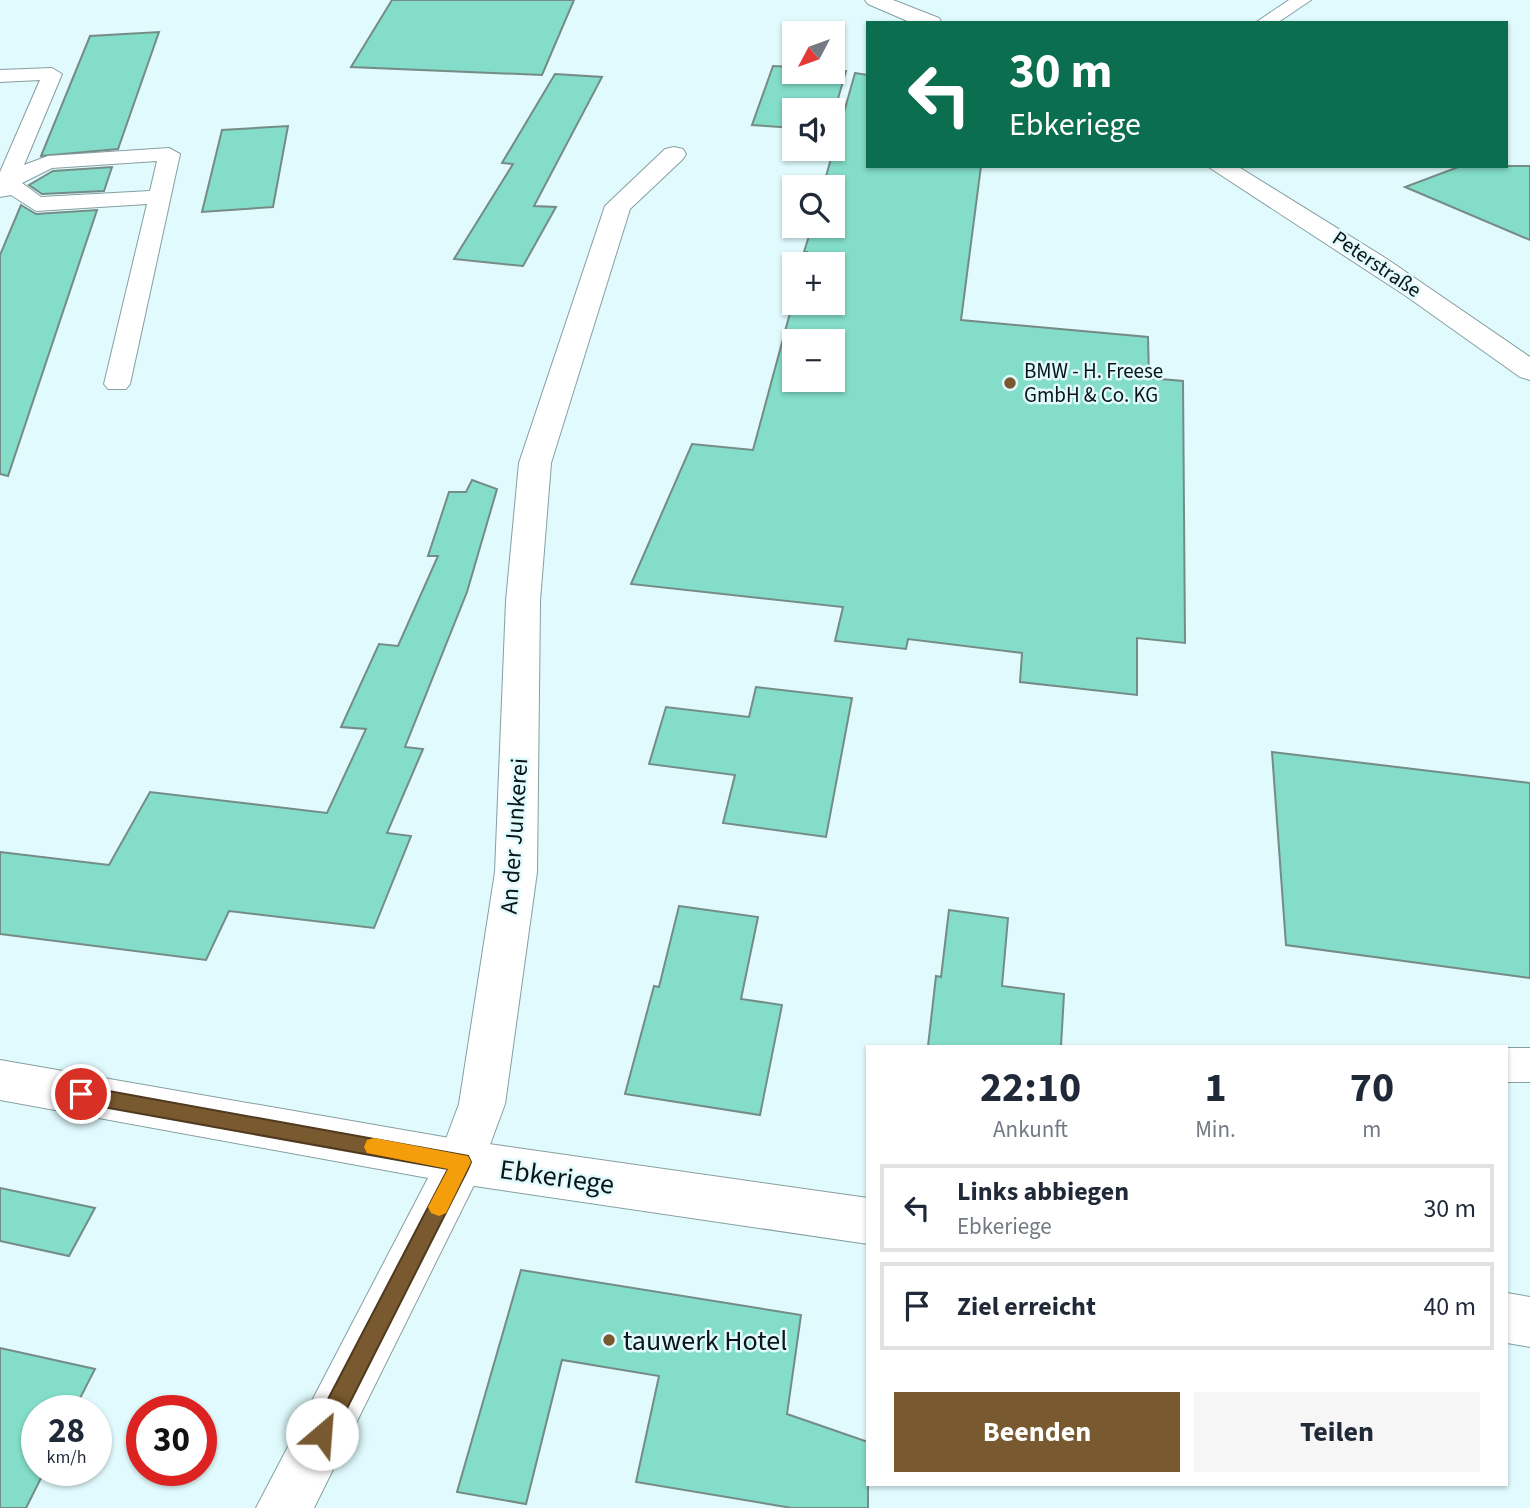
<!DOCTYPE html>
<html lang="de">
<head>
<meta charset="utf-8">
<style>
	body { margin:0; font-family:"Source Sans 3",sans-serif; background:#f6f6f7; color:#1f2937; height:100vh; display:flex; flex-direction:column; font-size:26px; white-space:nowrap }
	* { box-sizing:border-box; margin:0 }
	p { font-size:23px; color:#747a83 }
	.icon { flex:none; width:38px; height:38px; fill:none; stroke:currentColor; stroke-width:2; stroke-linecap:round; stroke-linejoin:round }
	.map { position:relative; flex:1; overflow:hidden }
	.details { position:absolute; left:866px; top:1045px; width:642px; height:441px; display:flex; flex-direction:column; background:#fff; border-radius:0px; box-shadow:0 2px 5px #0004 }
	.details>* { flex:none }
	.hud { position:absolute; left:866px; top:21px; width:642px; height:147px; border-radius:0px; box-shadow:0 2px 5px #0004; background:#0b6e4f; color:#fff; overflow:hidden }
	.needle { width:46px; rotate:229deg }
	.controls { position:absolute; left:782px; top:21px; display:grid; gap:14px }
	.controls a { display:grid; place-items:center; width:63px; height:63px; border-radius:0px; background:#fff; box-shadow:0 2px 5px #0004; font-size:35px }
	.speed { position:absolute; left:21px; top:1395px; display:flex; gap:14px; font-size:35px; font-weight:700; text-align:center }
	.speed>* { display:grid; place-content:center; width:91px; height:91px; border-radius:50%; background:#fff; box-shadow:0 2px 5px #0004; line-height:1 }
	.speed small { font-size:18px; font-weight:400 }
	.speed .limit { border:10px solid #d22; background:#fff; color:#111 }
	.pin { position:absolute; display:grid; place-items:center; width:60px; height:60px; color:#fff; margin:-30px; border:4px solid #fff; border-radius:50%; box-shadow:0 2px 7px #0007 }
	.me { position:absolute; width:77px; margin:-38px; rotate:27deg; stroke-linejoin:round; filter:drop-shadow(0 0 5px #0008) }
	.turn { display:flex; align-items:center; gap:24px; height:147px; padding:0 28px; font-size:32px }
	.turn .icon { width:91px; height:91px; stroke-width:2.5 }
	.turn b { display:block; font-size:49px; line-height:60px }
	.eta { display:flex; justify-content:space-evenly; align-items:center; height:119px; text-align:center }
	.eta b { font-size:42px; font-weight:700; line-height:49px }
	.primary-button { display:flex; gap:14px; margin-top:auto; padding:14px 28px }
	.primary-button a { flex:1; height:80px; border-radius:0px; background:#79592f; color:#fff; font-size:28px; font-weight:700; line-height:80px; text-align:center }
	.primary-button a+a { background:#f6f6f7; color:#1f2937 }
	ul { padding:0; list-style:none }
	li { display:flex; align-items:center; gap:21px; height:88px; margin:0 14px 10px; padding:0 14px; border:4px solid #e0e1e3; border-radius:0px }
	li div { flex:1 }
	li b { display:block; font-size:26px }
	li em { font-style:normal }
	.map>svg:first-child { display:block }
	.building { fill:#83ddc8; stroke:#758c86; stroke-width:2; fill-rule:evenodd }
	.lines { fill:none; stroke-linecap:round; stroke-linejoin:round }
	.lane-casing { stroke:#869fa1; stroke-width:2 }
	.street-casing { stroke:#869fa1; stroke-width:2 }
	.secondary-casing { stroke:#869fa1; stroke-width:2 }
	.lane { fill:#fff; fill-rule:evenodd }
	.street { fill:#fff; fill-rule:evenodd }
	.secondary { fill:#fff; fill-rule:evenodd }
	.route { fill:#79592f; stroke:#4f3a1f; stroke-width:2 }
	.slow { fill:#f59e0b }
	.poi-dot { fill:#79592f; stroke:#e0fafd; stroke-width:2.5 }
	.labels { text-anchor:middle; stroke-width:5; stroke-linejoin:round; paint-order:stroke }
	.far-street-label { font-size:21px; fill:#0b1516; stroke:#e0fafd }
	.far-poi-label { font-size:21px; fill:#0b1516; stroke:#e0fafd; text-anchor:start }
	.street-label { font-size:24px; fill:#0b1516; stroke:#e0fafd }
	.near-street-label { font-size:28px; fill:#0b1516; stroke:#e0fafd }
	.near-poi-label { font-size:28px; fill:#0b1516; stroke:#e0fafd; text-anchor:start }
</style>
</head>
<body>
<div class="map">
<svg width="1530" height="1508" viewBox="0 0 1530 1508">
	<rect width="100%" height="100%" fill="#e0fafd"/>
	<!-- building -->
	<g class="building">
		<polygon points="392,0 574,0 542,75 351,67"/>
		<polygon points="159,32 118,149 41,156 90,36"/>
		<polygon points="773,66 794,67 794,72 846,71 833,116 833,110 794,110 794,128 752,125"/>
		<path d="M855,73L868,75V166H981L961,320L1148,337L1149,378L1183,381L1185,643L1137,638V695L1020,682L1022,653L908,639L906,649L835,641L843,607L631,584L692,444L753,450L794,298V303H833V264H804L807,252H804L812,226H833V187H823ZM794,341H833V380H794Z"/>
		<polygon points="555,74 602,77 534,206 556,207 523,266 454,259 513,164 502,163"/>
		<polygon points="288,126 273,207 202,212 222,130"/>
		<polygon points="1461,166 1530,166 1530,240 1405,187"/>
		<polygon points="112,167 104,191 42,194 29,185 53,171"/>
		<polygon points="21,205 36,214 97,210 8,476 0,474 0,255"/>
		<polygon points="472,480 497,489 467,592 405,747 423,749 387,833 411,836 374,928 229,911 206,960 0,934 0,852 109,865 150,792 327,813 366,729 341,727 379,644 398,646 438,556 428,556 449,492 466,492"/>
		<polygon points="756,687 852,698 826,837 723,823 735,775 649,764 666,707 749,717"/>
		<polygon points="1272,752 1530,783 1530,978 1286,945"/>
		<polygon points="679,906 758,917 741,999 782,1005 760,1115 625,1094 654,986 659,987"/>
		<polygon points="949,910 1008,918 1002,986 1064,994 1061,1046 928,1046 936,976 941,977"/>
		<polygon points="0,1188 95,1208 69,1256 0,1241"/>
		<polygon points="521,1270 801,1315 787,1414 868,1442 868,1508 792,1508 636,1482 659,1376 562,1360 526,1504 457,1492"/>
		<polygon points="0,1348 95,1369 74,1410 37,1410 37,1470 45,1470 26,1508 0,1508"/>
	</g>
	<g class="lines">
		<defs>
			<g id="lane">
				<polygon points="1289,0 1311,0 1277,23 1255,23"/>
				<path d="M52,68L62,74L24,165L48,156L169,148L180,154L130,384L126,389H108L104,384L147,204L36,211L11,195L0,197V172L40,80L0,82V70ZM157,161L150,191L41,197L22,183L52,168Z"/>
				<rect x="1507" y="1048" width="23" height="34"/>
			</g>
			<polygon id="street" points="674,147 683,149 686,154 683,159 630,209 551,463 540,601 537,872 505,1104 478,1177 314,1508 256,1508 440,1155 459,1104 495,872 506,601 519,463 605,206 665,149"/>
			<g id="secondary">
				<polygon points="865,0 893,0 939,18 942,23 912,23 868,4"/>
				<polygon points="1207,166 1237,166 1387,259 1530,357 1530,380 1520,377 1406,296"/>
				<polygon points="0,1060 461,1140 868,1198 868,1244 461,1184 0,1100"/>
				<polygon points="1507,1293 1530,1297 1530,1347 1507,1343"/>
			</g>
		</defs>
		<!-- lane casing -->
		<use href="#lane" class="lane-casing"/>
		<!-- street casing -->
		<use href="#street" class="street-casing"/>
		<!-- secondary casing -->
		<use href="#secondary" class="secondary-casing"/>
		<!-- lane -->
		<use href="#lane" class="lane"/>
		<!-- street -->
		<use href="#street" class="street"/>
		<!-- secondary -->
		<use href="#secondary" class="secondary"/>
	</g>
	<!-- route -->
	<polygon class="route" points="81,1086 468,1156 471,1162 468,1169 330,1442 322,1445 314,1442 311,1434 314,1426 448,1169 81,1103 75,1100 72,1094 75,1088"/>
	<!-- slow -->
	<polygon class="slow" points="374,1138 468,1156 471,1162 446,1213 439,1216 431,1213 428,1207 448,1169 367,1153 364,1147 367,1140"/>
	<!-- markers -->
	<g class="poi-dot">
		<circle cx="1010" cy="383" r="7"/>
		<circle cx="609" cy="1340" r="7"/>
	</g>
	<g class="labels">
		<!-- far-street labels -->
		<g class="far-street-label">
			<text transform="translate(1377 264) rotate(34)" y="7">Peterstraße</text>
		</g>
		<!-- far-poi labels -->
		<g class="far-poi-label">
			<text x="1024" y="378">BMW - H. Freese<tspan x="1024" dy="24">GmbH &amp; Co. KG</tspan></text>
		</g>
		<!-- street labels -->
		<g class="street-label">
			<text transform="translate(514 836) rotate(-86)" y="8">An der Junkerei</text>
		</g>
		<!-- near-street labels -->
		<g class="near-street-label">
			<text transform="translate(557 1176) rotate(8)" y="10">Ebkeriege</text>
		</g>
		<!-- near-poi labels -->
		<g class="near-poi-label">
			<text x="623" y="1350">tauwerk Hotel</text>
		</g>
	</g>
</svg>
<div class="controls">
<a><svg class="needle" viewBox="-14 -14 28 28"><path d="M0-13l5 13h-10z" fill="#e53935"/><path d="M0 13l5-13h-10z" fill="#747a83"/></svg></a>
<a><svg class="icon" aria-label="sound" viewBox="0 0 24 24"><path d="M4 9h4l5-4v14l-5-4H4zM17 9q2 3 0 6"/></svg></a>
<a><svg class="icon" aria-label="search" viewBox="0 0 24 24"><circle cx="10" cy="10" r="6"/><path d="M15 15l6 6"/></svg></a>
<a>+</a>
<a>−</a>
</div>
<div class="speed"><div>28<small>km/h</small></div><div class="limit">30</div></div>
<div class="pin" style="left:81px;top:1094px;background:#d93025"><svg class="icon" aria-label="arrive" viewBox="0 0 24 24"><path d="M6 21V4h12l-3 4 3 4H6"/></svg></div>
<svg class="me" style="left:322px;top:1434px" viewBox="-20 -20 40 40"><circle r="19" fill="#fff"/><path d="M0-13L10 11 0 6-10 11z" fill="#79592f"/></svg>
<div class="hud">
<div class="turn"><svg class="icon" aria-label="left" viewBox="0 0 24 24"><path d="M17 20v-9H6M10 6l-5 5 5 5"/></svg><div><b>30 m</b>Ebkeriege</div></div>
</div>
<section class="details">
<div class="eta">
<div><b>22:10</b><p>Ankunft</p></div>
<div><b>1</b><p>Min.</p></div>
<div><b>70</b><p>m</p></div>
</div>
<ul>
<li><svg class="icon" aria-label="left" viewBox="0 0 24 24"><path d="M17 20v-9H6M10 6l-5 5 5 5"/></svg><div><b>Links abbiegen</b><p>Ebkeriege</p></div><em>30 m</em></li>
<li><svg class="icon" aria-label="arrive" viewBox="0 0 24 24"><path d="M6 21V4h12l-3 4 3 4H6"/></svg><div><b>Ziel erreicht</b></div><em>40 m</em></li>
</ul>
<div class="primary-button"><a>Beenden</a><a>Teilen</a></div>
</section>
</div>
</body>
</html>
